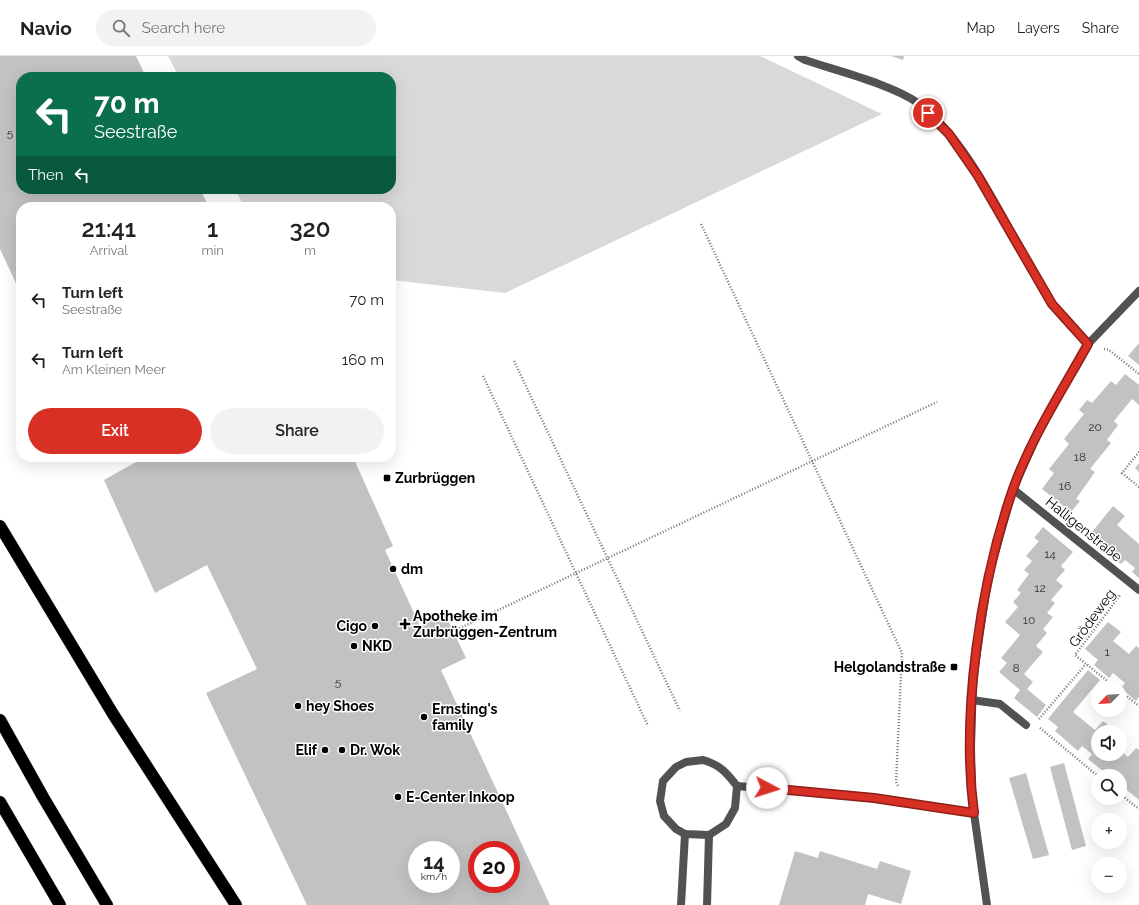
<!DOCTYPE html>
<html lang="en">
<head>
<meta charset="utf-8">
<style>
	body { margin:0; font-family:Raleway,sans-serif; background:#f2f2f2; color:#222; height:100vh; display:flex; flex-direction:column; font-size:15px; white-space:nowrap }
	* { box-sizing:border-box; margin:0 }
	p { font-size:13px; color:#767676 }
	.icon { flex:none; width:22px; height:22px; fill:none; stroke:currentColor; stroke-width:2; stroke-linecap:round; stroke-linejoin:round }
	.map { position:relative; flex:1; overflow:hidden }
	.drawer { position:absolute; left:16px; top:146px; width:380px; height:260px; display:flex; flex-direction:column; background:#fff; border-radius:16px; box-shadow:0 4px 16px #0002 }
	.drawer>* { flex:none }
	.top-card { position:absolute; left:16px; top:16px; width:380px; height:122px; border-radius:16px; box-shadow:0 4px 16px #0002; background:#0b6e4f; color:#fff; overflow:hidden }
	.needle { width:26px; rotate:245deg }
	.tools { position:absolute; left:1091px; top:625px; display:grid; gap:8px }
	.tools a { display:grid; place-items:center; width:36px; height:36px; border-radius:50%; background:#fff; box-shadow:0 4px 16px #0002; font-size:20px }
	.speed { position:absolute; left:408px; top:785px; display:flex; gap:8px; font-size:20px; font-weight:700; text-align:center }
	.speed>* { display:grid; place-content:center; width:52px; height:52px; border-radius:50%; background:#fff; box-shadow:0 4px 16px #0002; line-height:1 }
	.speed small { font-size:10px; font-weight:400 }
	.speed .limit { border:6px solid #d22; background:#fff; color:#111 }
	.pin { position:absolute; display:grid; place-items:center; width:34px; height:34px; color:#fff; margin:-17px; border:2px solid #fff; border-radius:50%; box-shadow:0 1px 4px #0007 }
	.me { position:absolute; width:44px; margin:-22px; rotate:95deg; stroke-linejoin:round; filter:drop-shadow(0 0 3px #0008) }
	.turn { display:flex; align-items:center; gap:14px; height:84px; padding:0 12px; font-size:18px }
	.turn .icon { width:52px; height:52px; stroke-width:2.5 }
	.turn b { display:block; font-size:28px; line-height:34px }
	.then { display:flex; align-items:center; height:38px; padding:0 12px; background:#0003; gap:8px; font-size:15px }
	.eta { display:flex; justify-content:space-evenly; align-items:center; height:68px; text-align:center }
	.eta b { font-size:24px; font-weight:600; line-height:28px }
	.button { display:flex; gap:8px; margin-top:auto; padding:8px 12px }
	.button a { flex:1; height:46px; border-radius:24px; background:#d93025; color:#fff; font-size:16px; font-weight:600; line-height:46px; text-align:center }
	.button a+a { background:#f2f2f2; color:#222 }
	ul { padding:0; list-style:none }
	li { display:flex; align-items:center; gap:12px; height:60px; padding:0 12px }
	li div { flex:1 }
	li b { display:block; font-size:15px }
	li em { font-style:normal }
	header { display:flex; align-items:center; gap:24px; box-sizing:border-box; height:56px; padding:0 20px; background:#fff; border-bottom:1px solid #e0e0e0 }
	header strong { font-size:19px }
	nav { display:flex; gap:22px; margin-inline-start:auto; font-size:14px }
	.search { width:280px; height:36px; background:#f2f2f2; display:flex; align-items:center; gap:10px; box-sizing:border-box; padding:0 14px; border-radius:22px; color:#767676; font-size:15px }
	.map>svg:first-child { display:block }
	.green { fill:#d9d9d9 }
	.building { fill:#c2c2c2; fill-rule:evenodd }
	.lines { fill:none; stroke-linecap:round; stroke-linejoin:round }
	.highway-casing { stroke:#dbdbdb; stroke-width:13 }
	.path { stroke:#747474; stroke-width:2.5; stroke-dasharray:1 2; stroke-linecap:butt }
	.lane { stroke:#525252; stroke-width:8 }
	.street { stroke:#525252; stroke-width:8 }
	.highway { stroke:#000; stroke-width:12 }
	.route-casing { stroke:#8d1f18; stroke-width:10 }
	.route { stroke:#d93025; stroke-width:7 }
	.poi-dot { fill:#000; stroke:#fff; stroke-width:1.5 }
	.labels { text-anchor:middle; stroke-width:3; stroke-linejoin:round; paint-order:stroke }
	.number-label { font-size:12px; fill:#303030 }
	.poi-label { font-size:14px; font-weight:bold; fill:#000; stroke:#fff; text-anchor:start }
	.street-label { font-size:14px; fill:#000; stroke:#fff }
</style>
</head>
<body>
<header>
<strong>Navio</strong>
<div class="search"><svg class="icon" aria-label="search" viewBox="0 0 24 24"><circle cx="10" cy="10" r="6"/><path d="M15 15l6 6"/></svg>Search here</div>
<nav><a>Map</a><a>Layers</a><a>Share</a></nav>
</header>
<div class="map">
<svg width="1139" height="849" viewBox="0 0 1139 849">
	<rect width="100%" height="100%" fill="#fff"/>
	<!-- green -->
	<polygon class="green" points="168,0 760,0 882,58 505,237 391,224 391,151 244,151 235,133 391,133 391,21 179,21"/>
	<!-- building -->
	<g class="building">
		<polygon points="0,0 136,0 146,21 21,21 21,133 200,133 209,151 21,151 21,238 0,193"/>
		<polygon points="891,0 904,0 903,4"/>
		<polygon points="1139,287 1139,309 1128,300"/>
		<polygon points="1125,318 1139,329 1139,349 1132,343 1114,365 1118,369 1107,384 1111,387 1090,413 1095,416 1076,443 1080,445 1071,456 1042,433 1054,417 1049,413 1069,388 1064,383 1084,358 1079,354 1087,344 1092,347 1111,325 1116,329"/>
		<path d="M145,401H353L393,490L385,494L420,570L445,558L466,602L441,614L550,849H307L206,637L257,613L207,509L155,537L104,424ZM417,794H451V828H417ZM477,794H511V828H477Z"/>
		<polygon points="1139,407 1139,416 1135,412"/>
		<polygon points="1113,450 1125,460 1117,469 1139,488 1139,522 1132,516 1135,512 1125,504 1121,508 1098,489 1102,485 1092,476"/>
		<polygon points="1043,471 1073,496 1061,510 1065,514 1056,524 1063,530 1051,544 1055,547 1047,557 1053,561 1043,573 1047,577 1036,590 1043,596 1024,618 1033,626 1027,633 1046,649 1037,661 1014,642 1020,634 999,616 1007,607 1001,602 1020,579 1005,566 1018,551 1013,546 1021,537 1017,534 1029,518 1024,514 1032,505 1026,500 1039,485 1034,482"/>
		<polygon points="1108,566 1121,576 1113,585 1129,598 1136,590 1139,592 1139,641 1136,645 1121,632 1125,627 1113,617 1109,622 1094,609 1098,604 1085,593"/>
		<polygon points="1088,614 1100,624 1073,656 1095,674 1103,665 1114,674 1112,676 1098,676 1098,698 1120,698 1120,694 1128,701 1136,692 1139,694 1139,744 1122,730 1125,725 1120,720 1115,717 1113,720 1109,720 1088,703 1092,698 1082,690 1078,695 1055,675 1058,671 1048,663"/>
		<polygon points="1064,707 1086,790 1072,794 1050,711"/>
		<polygon points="1026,717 1049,799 1033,803 1009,722"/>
		<polygon points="795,795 818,802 820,795 877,813 880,805 911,815 901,848 868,838 865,849 779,849"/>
	</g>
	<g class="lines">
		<defs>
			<g id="highway">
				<polyline points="0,470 113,658 236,849"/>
				<polyline points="0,664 43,741 107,849"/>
				<polyline points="0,746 60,849"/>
			</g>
		</defs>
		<!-- highway casing -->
		<use href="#highway" class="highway-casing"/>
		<!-- path -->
		<g class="path">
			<polyline points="701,168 902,597 896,726 898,730"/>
			<polyline points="1104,293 1109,294 1139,318"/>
			<polyline points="514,305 680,655"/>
			<polyline points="483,320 648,670"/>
			<polyline points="1139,396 1122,417 1139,431"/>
			<polyline points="454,575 937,346"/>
			<polyline points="1116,632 1075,599 1121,538"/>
			<polyline points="1120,635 1139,650"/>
			<polyline points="1039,663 1086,608"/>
			<polyline points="1040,672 1098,720"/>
			<polyline points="1120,738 1139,753"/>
		</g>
		<!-- lane -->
		<g class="lane">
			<polyline points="972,644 1000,648 1026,669"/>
			<path d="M703,704C720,709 726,716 737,730L735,752L726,768L709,779L685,778L676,773L664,760L660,745L663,725L676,711L686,706Z"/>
			<polyline points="737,730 874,742 974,757"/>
			<polyline points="681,849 685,778"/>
			<polyline points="707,849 709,779"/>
		</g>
		<!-- street -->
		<g class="street">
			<path d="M798,0L805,4C837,15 891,28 918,47C977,92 1011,186 1052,247C1062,262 1076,275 1088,288"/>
			<polyline points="1013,433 1139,534"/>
			<polyline points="987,849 972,743 971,691 973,624 988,522 1013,433 1041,371 1088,288 1139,235"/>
		</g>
		<!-- highway -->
		<use href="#highway" class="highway"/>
	</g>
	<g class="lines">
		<defs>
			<path id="route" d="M767,732L874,742L974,757C961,658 980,528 1013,433C1031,382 1062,335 1088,288L1052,248L978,120L949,78L928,57"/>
		</defs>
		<!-- route casing -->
		<use href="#route" class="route-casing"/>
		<!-- route -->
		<use href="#route" class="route"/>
	</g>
	<!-- markers -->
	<g class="poi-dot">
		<rect x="383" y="418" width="8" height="8" rx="2"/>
		<circle cx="393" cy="513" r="4"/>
		<path d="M403 562h4v4h4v4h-4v4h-4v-4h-4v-4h4z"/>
		<circle cx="375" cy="570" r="4"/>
		<circle cx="354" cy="590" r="4"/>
		<rect x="950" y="607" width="8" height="8" rx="2"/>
		<circle cx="298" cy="650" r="4"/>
		<circle cx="424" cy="661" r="4"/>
		<circle cx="325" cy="694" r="4"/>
		<circle cx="342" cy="694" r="4"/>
		<circle cx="398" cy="741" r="4"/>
	</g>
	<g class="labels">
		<!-- number labels -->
		<g class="number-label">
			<text x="10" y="81">5</text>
			<text x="1095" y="375">20</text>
			<text x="1080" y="405">18</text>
			<text x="1065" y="434">16</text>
			<text x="1050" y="502">14</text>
			<text x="1040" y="536">12</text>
			<text x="1029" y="568">10</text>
			<text x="1107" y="600">1</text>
			<text x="1016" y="616">8</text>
			<text x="338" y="630">5</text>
		</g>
		<!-- poi labels -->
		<g class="poi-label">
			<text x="395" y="427">Zurbrüggen</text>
			<text x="401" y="518">dm</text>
			<text x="413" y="565">Apotheke im<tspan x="413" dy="16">Zurbrüggen-Zentrum</tspan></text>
			<text x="367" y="575" text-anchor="end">Cigo</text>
			<text x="362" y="595">NKD</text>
			<text x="946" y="616" text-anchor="end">Helgolandstraße</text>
			<text x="306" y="655">hey Shoes</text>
			<text x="432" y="658">Ernsting's<tspan x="432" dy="16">family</tspan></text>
			<text x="317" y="699" text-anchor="end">Elif</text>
			<text x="350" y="699">Dr. Wok</text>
			<text x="406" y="746">E-Center Inkoop</text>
		</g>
		<!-- street labels -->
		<g class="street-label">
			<text transform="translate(1084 473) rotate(39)" y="5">Halligenstraße</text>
			<text transform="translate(1092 562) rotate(-54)" y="5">Grödeweg</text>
		</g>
	</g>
</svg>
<div class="tools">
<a><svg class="needle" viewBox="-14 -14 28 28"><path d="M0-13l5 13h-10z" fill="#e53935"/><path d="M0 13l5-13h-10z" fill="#767676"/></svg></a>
<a><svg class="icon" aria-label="sound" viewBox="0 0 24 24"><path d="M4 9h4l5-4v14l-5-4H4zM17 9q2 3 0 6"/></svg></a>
<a><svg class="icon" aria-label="search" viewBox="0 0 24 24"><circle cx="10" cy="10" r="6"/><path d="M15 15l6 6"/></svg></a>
<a>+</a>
<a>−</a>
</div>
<div class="speed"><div>14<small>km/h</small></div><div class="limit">20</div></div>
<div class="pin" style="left:928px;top:57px;background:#d93025"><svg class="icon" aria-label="arrive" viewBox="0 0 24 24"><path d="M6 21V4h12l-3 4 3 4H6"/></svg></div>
<svg class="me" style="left:767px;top:732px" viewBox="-20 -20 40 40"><circle r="19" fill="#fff"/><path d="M0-13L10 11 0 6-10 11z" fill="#d93025"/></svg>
<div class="top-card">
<div class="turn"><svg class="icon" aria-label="left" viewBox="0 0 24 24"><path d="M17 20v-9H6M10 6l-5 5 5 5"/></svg><div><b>70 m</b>Seestraße</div></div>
<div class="then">Then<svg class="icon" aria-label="left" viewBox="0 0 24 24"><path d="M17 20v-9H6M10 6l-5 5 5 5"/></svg></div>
</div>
<section class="drawer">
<div class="eta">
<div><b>21:41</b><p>Arrival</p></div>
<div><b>1</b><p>min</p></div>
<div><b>320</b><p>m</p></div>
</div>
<ul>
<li><svg class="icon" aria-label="left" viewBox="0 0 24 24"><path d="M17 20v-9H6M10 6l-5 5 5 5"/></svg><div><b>Turn left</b><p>Seestraße</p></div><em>70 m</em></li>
<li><svg class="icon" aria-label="left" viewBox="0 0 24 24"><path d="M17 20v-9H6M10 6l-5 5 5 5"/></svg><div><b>Turn left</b><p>Am Kleinen Meer</p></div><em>160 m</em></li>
</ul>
<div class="button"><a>Exit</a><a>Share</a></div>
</section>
</div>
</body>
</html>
